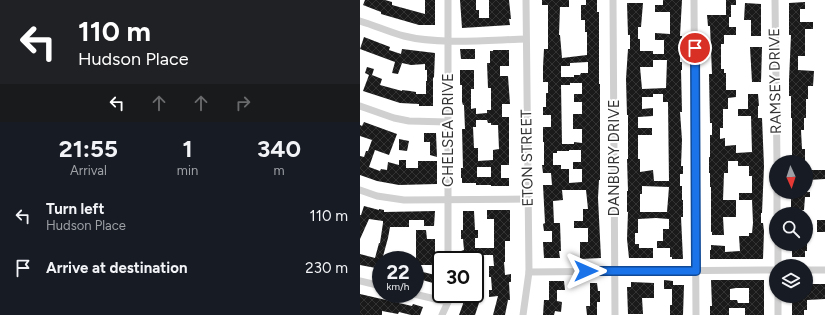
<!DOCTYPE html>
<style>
body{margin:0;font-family:Figtree,sans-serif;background:#242831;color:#f1f3f6;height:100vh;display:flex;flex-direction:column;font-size:15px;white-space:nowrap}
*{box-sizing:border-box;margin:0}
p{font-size:13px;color:#9ea1a6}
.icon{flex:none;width:22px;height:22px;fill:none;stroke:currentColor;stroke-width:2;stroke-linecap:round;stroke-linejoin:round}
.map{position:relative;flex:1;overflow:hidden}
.drawer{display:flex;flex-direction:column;background:#171b24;width:360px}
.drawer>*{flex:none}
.top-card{background:#202124;color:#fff;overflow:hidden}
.needle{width:26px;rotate:177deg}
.controls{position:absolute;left:409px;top:155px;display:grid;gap:8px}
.controls a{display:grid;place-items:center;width:44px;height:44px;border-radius:50%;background:#171b24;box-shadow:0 1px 3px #0004;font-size:20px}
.speed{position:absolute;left:12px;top:251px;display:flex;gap:8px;font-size:20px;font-weight:700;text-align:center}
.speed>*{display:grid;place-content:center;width:52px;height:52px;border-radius:50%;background:#171b24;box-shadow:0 1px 3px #0004;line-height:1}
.speed small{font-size:10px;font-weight:400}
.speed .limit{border:2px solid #111;border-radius:6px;background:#fff;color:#111}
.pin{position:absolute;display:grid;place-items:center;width:34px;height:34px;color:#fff;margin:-17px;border:2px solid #fff;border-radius:50%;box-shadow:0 1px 4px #0007}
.me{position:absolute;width:44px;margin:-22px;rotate:90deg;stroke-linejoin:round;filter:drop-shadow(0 0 3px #0008)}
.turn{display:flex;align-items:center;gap:14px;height:84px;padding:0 12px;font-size:18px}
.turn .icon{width:52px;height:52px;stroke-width:2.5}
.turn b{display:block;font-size:28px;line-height:34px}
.lanes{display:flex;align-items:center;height:38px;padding:0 12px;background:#0003;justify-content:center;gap:20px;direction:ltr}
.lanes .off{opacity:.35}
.eta{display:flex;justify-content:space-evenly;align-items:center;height:68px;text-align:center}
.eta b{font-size:24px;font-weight:700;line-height:28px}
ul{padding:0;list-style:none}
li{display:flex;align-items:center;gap:12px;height:52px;padding:0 12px}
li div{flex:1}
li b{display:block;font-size:15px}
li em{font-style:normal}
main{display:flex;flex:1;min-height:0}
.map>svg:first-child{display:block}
.building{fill:url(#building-cross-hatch);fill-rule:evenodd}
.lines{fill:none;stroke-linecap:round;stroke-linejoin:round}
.street{stroke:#d0d0d0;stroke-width:7}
.route-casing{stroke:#114b97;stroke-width:10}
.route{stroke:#1a73e8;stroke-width:7}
.labels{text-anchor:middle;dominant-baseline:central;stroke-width:4;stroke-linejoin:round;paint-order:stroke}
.street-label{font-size:15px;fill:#333;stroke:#fff}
</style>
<main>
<section class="drawer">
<div class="top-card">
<div class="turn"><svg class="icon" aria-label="left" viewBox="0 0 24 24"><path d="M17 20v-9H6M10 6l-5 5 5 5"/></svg><div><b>110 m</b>Hudson Place</div></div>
<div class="lanes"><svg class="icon" aria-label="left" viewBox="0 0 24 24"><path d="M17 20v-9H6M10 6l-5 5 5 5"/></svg><svg class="icon off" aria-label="ahead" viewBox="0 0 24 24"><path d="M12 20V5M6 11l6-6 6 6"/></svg><svg class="icon off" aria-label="ahead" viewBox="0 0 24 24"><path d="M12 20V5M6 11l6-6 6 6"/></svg><svg class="icon off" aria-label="right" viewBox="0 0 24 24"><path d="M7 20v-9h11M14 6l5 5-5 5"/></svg></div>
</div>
<div class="eta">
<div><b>21:55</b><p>Arrival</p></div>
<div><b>1</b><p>min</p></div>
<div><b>340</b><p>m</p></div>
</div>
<ul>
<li><svg class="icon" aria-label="left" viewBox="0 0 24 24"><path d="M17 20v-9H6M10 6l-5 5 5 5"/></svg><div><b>Turn left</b><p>Hudson Place</p></div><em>110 m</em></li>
<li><svg class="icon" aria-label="arrive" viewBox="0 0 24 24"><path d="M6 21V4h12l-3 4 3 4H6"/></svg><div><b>Arrive at destination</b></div><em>230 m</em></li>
</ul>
</section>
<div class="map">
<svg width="465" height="315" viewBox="0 0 465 315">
<defs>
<pattern id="building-cross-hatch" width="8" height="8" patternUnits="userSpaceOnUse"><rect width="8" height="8" fill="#1a1a1a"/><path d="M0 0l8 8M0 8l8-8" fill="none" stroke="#333"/></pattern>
</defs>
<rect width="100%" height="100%" fill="#fff"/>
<!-- building -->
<g class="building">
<path d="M5,0H25L32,2V5L65,14V0H75V25H59L21,14V12L3,5Z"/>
<path d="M100,0H116V10H119V18H129V0H149L151,19H149L150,25L102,28Z"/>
<path d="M182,0H209V7H200L199,35H200L202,58L227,55V32H225V20H221V5H226V0H237V12H239V84H240V180H239L238,198L241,258L220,259V242H228V228H214V221H223V209H228L226,190H202L203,200L193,201L194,223H200L201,251H199L200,258H184L183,242H192V231H184L183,224L185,223L183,185H192L191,173H183L182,165H184V142H183V127H191V115H183V107H186V93H188V82H183V67L184,49H188V5H182ZM228,62V73H221L220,75H214V77H201V66H210V63ZM210,83H222V94H214V102H222V114H213V129H222V143L214,142V144H202L201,85H210ZM209,150H221V162H213V169H222V182L209,183V169H201V165H193V153H197V151H209Z"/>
<path d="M303,0H322L320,36H322L323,52H320V62H322V70H321L322,112H320L322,140L321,166H323V174H320V186H322V200H323V217H321L323,259H312V257H310V248H297V241H303V229H309V219L296,218L278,219V233H275V244H279V248H293V258H269L267,239L268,212H267V191H268L267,159H268V115H267L266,79L268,49H270V35H268L267,3H283L281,27H278V39H280V51H293V54H304V40H295V33L310,34V12H295V5H303ZM293,60H307L306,88L282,89L280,67H293ZM293,94H303V102H308L309,181H294L293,170L280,172V159H278V135H292V128H278V117L293,116V108L282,109V97H293ZM282,186L309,187L307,212H280V194H282Z"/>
<path d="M366,0H376V5H371V17H369V27H376V35H364V44H361V69H364V73H366V90H376V97L368,98V109H363V128H360V139L365,138V146L376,145V153L392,152L391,116H378V109H388V94H398L399,106H398V118H402L404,166L402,213H401V223H403L404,231L403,259H350V250H351V245L365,246V252L380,251L379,236H389V233H392L393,223L392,200H379V193H392V176H389V166H378V161H368V173H364L363,200H376V217H363L364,235H352V232H351V187H350V173H349V157H350V135H352V123H350L349,74H352L350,26H348L347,15H366Z"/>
<path d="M445,2V9H440V22H453V29H445V56H438V70L454,71L453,86H448V99H446V118H444V130H441L442,149H445V162H432V118H431V96H429V80L431,35H429V3Z"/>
<path d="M385,3L401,4V36H391V20H384Z"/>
<path d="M4,37L30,47L29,50L41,54L42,49L75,53L74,77L73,78V106H59V104L40,103L3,91L9,75L5,73L7,67L14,69L12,75L22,79L20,85L42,91V90L50,91L56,92V94H66V81H67V70H65V64L51,65L42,63L38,74L32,73L35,62L0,49Z"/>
<path d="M390,47H402L401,82H392Z"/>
<path d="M100,49H115V59H101Z"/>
<path d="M133,50H149V66H140V76H148L150,104H142V117H149V165H141V178H149V186H131V185H116V183H102V178H101V168H103L102,129H105L104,105H103L102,102V85H100V70H114V89H111V109L116,108V114L127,113V110H131V88H128L127,63H130V51H133ZM116,120H127L128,123H131V125H138L139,149L133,150V160L118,161V148H114L113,127H116ZM117,167H131V177H117Z"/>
<path d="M4,122L37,134L29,155L15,150L9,167L20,171L21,169L27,170L28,162L39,165V160H46V168H58V161H77V184L39,185L17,181L0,175V156L4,157L6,151H8L12,140L0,136V125L2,126Z"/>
<path d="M64,133H76L77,157L70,155V142H64Z"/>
<path d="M39,139L49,141L47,151L39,150Z"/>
<path d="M448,170H465V179L448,180Z"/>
<path d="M431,192H450V197H445L444,210H442V214H431Z"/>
<path d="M4,206L19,210V209L24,210V212L75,211L74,226H64V220H49V227H30L28,238L22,260H21V269L0,265V254L15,258L19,243H20L23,223V221L9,219L0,239V215H1Z"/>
<path d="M127,210H150V241H145V262H144L145,275L151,274V282H149L150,300H148L145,315H133L138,296L129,297V290H132L131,277H129V266H134L133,255H117V260H101V251L104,250L103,239H101V230H103V211H114L115,230H118V238H115V248H134V219H127Z"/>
<rect x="457" y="220" width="8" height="12"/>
<path d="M56,230H66L67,239H75V265H56Z"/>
<path d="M432,244H447V251H445V257H432Z"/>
<path d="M55,270L75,275L73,283L55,278Z"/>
<path d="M304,280L313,281V285H324L323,315H310V305H312V289H304Z"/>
<path d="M351,280H404V315H385V308H369V315H350V306H352ZM376,288H389V303H378L377,300H370V289Z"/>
<path d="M189,281H204L205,290H197V301L202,302L201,312L195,311L194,315H183L184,300H189Z"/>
<path d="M271,282L294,283V298H282L283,314H268L267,287H271Z"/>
<path d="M230,283H237L238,291H240V302H237V315H227L226,306H230Z"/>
<path d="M446,284H465V299L447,300V310H444V315H432V296H446Z"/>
<path d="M0,294L52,306L53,304L63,307L60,315H51L39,312L38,314L22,311V315H0Z"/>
<path d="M103,294H119V303L115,315H99L103,304Z"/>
</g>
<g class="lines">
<!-- street -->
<g class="street">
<path d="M88,0V260"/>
<path d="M253,0L255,315"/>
<path d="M334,0L336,315"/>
<path d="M415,0L417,162"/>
<path d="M0,21C14,25 29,32 44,36C79,45 129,40 166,39"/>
<path d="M0,106L34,118L49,121L88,122"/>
<path d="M0,190L17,196L44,200L168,199"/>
<path d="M417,192V214"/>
<path d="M418,244V266"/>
<path d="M446,270H465"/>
<path d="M169,272L416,270"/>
<path d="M0,281L21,286"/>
<path d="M54,294L88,302"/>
<path d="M418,296V315"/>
<path d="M82,315L88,302L89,294"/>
<path d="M163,315L169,272L166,0"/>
</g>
</g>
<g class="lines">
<defs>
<path id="route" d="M226,271H336L335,48"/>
</defs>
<!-- route casing -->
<use href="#route" class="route-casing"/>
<!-- route -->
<use href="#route" class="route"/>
</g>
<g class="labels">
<!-- street labels -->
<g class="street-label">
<text transform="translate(415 81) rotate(-91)">RAMSEY DRIVE</text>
<text transform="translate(88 130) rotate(-90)">CHELSEA DRIVE</text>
<text transform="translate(167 158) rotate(-91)">ETON STREET</text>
<text transform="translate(254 158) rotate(-90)">DANBURY DRIVE</text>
</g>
</g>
</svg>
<div class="controls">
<a><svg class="needle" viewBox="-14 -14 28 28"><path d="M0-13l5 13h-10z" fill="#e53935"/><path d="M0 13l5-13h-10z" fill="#9ea1a6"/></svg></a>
<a><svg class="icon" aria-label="search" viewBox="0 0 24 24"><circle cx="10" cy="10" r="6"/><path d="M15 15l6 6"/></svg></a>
<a><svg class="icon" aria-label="layers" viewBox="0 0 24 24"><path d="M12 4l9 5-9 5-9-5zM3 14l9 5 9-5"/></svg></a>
</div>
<div class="speed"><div>22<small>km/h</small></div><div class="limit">30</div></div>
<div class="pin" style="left:335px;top:48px;background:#d93025"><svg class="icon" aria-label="arrive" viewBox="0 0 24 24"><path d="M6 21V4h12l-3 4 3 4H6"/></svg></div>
<svg class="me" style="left:226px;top:271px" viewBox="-20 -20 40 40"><path d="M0-17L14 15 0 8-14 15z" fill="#1a73e8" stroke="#fff" stroke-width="4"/></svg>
</div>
</main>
